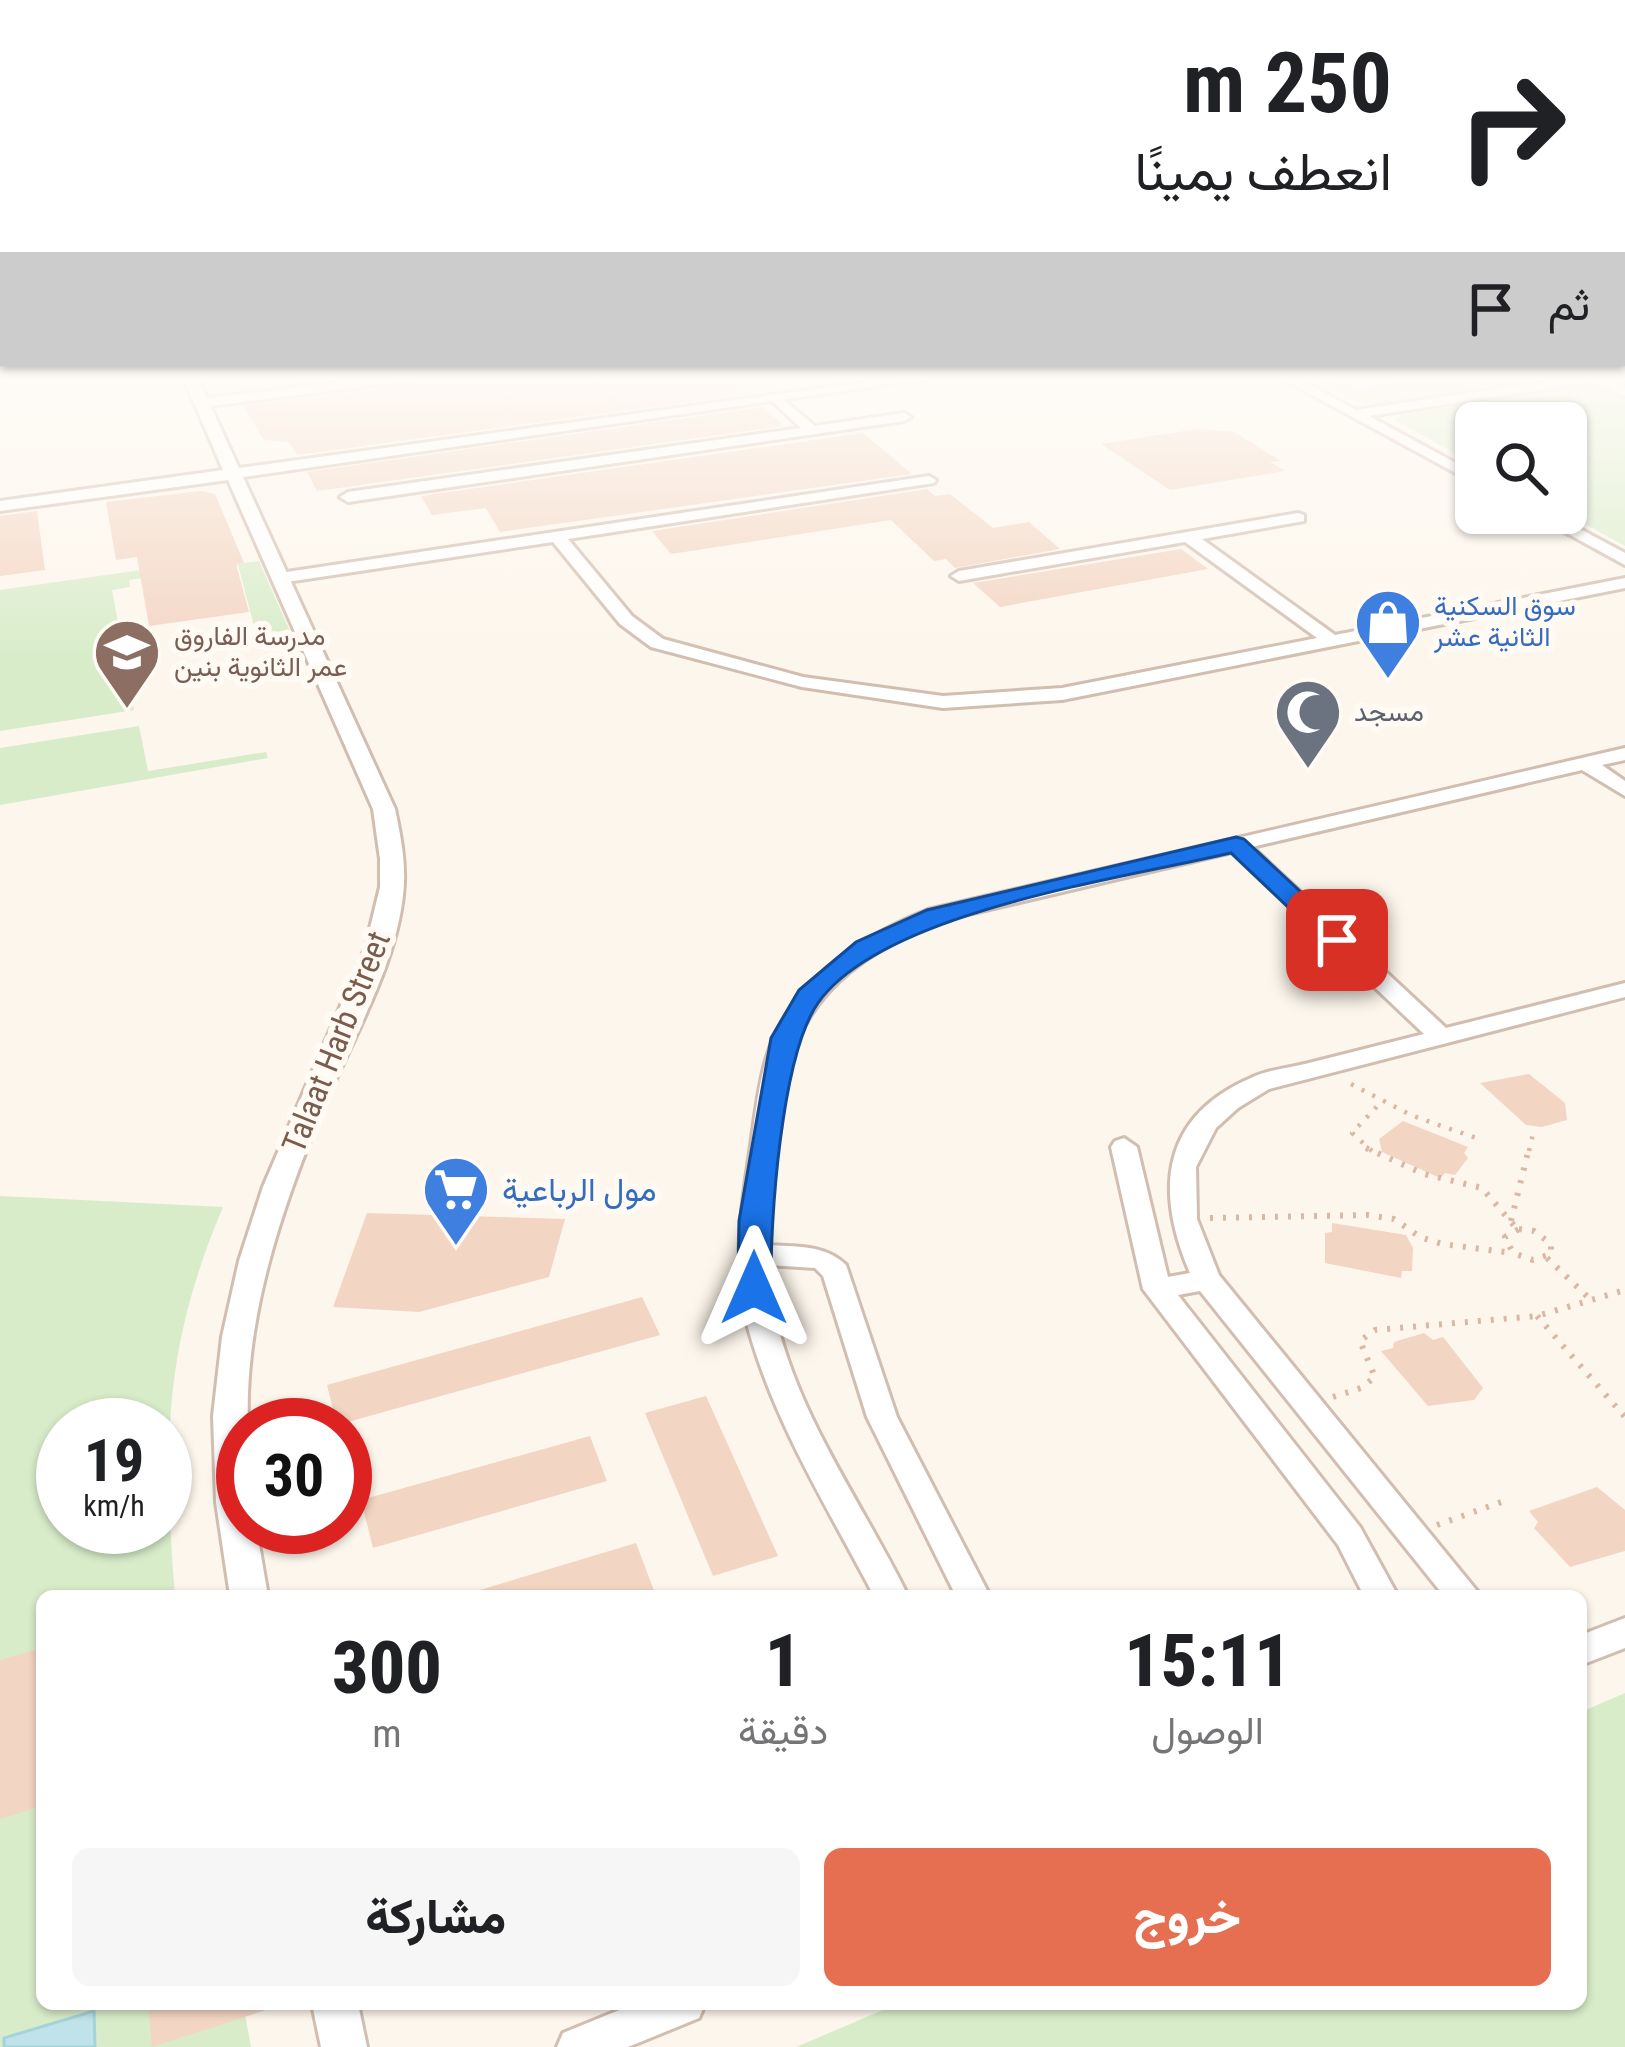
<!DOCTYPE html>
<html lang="ar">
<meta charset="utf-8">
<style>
body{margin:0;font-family:"Roboto Condensed",Vazirmatn,sans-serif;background:#f6f6f6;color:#202124;direction:rtl;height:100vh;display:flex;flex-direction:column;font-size:45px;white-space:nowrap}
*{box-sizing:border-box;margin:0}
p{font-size:39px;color:#757577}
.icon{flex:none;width:66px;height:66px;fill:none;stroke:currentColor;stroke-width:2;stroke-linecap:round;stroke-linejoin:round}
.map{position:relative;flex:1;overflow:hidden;direction:ltr}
.drawer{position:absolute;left:36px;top:1590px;width:1551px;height:420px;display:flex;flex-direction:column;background:#fff;border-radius:18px;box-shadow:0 3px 9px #0004;direction:rtl}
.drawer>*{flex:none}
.top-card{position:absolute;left:0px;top:0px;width:1626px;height:366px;box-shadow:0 3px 9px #0004;direction:rtl;background:#fff;color:#202124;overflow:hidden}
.buttons{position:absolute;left:1455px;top:402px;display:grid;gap:24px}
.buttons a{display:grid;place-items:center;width:132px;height:132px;border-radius:18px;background:#fff;box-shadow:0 3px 9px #0004;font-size:60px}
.speed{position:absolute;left:36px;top:1398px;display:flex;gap:24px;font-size:60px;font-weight:700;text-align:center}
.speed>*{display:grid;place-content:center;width:156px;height:156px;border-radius:50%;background:#fff;box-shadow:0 3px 9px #0004;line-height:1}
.speed small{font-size:30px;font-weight:400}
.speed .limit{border:18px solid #d22;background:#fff;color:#111}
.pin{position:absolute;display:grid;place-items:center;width:102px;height:102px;color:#fff;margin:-51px;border-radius:24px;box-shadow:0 6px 18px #0006}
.me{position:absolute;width:132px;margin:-66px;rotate:0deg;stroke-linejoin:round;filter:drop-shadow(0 0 9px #0008)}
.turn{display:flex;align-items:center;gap:42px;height:252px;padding:0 36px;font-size:54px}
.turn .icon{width:156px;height:156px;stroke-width:2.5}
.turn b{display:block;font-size:84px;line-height:102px}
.then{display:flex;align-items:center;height:114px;padding:0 36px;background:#0003;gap:24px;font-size:45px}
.eta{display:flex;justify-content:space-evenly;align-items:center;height:204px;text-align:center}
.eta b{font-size:72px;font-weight:800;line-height:84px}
.button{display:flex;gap:24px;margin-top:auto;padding:24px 36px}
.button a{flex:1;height:138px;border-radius:18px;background:#e76f51;color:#fff;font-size:48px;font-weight:800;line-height:138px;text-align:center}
.button a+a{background:#f6f6f6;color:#202124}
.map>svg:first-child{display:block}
.green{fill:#d8ecc9;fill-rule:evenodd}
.water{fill:#bfe3e8;stroke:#a5d3da;stroke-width:3}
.building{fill:#f3d5c3}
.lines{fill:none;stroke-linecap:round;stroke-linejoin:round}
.service-casing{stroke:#d1beb0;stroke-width:10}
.minor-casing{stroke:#d1beb0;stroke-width:6}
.tertiary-casing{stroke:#d1beb0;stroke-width:6}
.path-far2{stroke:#d9b8a5;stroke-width:3;stroke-dasharray:1.5 6;stroke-linecap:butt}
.path-far1{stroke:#d9b8a5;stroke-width:4.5;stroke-dasharray:3 9;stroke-linecap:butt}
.path{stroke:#d9b8a5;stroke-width:6;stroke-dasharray:3 10;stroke-linecap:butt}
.service{stroke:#fff;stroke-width:8}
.minor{fill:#fff;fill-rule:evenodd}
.tertiary{fill:#fff;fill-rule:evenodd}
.route{fill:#1a73e8;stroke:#114b97;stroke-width:3}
.labels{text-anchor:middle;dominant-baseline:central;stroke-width:12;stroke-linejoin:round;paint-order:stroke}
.far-shop-label{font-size:27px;fill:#366cbe;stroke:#fffaf3;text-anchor:start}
.far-education-label{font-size:27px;fill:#785e54;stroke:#fffaf3;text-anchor:start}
.far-worship-label{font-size:27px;fill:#5b616d;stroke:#fffaf3;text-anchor:start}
.street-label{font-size:33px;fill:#7a5c4d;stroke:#fffaf3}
.shop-label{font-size:33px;fill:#366cbe;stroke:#fffaf3;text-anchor:start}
</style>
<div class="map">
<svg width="1625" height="2047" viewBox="0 0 1625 2047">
<rect width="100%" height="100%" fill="#fdf6ec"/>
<!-- green -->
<g class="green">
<path d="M1311,377H1568L1376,404L1358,402Z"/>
<path d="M1586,386L1625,396V546L1565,513L1566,423H1476V465L1395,420L1400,415Z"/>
<path d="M233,557L236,564L259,561L292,636L259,645L238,565L129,580L130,587L112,590L134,710L0,731V590Z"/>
<path d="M139,726L148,771L266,752L268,758L0,805V748Z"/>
<path d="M0,1196L223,1207C163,1348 163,1446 175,1596H42V2004H243L251,2047H0ZM63,1425H165V1527H63Z"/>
<path d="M1625,1693V2047H796L897,2004H1581V1712Z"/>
</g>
<!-- water -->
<path class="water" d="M94,2011L95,2047H4V2038Z"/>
<!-- building -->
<g class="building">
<path d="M231,377H345L237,390Z"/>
<path d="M468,377H582L589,384L652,377H729L748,394L297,455L289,442L264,440L243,406Z"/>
<path d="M763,407L784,426L317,491L307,472Z"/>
<path d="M1197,429L1234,432L1281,461L1270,462L1285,471L1170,490L1101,444Z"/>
<path d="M863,433L912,474L500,532L486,508L432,515L421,496Z"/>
<path d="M927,489L935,496L950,494L993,528L1029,522L1060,549L955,568L946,559L934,561L891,520L671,554L652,531Z"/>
<path d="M201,491L215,494L244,563L236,564L249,612L149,626L137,557L116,560L106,502Z"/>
<path d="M37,511L45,570L0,576V516Z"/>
<path d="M1181,549L1208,569L1000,607L973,583Z"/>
<path d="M1529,1074L1565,1103L1567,1120L1542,1127L1526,1125L1480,1083Z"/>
<path d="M1403,1121L1468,1147L1464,1153L1468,1158L1455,1175L1445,1173L1440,1178L1382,1152L1379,1139Z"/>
<path d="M367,1213L565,1219L549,1277L419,1312L333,1307Z"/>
<path d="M1332,1223L1406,1235L1413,1248L1412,1271H1402L1401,1278L1325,1263V1233L1332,1232Z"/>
<path d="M642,1297L660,1335L337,1425L327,1385Z"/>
<path d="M1424,1333L1433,1340L1443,1337L1483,1388L1474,1400L1428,1406L1381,1351L1393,1348L1394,1342Z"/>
<path d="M706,1396L778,1556L713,1576L645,1413Z"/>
<path d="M590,1436L607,1481L373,1548L361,1500Z"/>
<path d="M1597,1487L1625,1510V1551L1570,1567L1534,1528L1538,1522L1529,1511Z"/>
<path d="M636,1543L656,1596H481L480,1590Z"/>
<path d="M42,1648V1806L0,1819V1660Z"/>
<path d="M148,2004H272V2008L152,2047Z"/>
</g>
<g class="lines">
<defs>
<path id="service" d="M1328,377L1359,386L1407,377"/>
<g id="minor">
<path d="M378,377H414L407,381L202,407L195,403L202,399Z"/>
<path d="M1279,377H1295L1356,410L1577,377H1601L1625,387V396L1592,382L1369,416L1476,474V484Z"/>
<path d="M777,394L815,426L904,413L911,417L904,421L348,502L340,497L348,492L801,428L772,401L770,398Z"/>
<path d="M929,476L936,480L934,483L568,539L632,616L663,639L803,677L943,696L1062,688L1317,638L1185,542L959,581L951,576L959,571L1298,513L1304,515V521L1202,539L1335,635L1625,578V588L1062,700L943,708L802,687L651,647L620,624L553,542L280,583L272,578L280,573Z"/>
<path d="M1530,513H1550L1625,553V565Z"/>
<path d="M1625,748V760L1602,765L1625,781V796L1582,770L1252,847L1446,1028L1625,983V997L1269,1089L1238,1108L1216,1128L1196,1167L1197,1219L1219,1275L1481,1596H1444L1200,1291L1178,1295L1360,1527L1398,1596H1364L1338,1545L1143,1289L1111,1147L1115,1141L1124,1138L1137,1147L1168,1277L1190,1273C1155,1192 1160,1117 1251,1078C1267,1070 1288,1068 1305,1064C1345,1054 1384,1044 1424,1034L1232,852L943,920C876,947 811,985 791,1060C785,1080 784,1103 781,1124C774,1164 768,1205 767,1245C796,1247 824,1244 846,1265L897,1417L990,1596H956L867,1417L823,1276L815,1268L768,1265C776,1388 855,1488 908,1596H874C829,1510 776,1426 749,1331C733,1275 740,1216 749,1159C754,1127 757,1091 766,1060C789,981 857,939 928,910Z"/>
<path d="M1625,1618V1648L1581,1665V1635Z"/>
<path d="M634,2004H705L699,2018L628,2047H557L563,2033Z"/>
</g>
<g id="tertiary">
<path d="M183,377H197L239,468L903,377H940L243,477L395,809C400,833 405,857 404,882C401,958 353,1036 324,1106C283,1204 244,1316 248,1425H243V1527H256L268,1596H230L216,1502L213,1416L222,1337L239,1261L263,1187L365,949L380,887V859L373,809L228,480L0,511V501L223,470Z"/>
<path d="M312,2004H358L367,2047H321Z"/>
</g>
</defs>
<!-- service casing -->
<use href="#service" class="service-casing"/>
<!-- minor casing -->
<use href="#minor" class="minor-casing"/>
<!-- tertiary casing -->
<use href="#tertiary" class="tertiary-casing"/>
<!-- path-far2 -->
<path class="path-far2" d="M591,377L616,403"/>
<!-- path-far1 -->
<g class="path-far1">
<path d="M1351,1084L1413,1116L1482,1140"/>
<path d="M1372,1151L1352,1133L1382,1101"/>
<path d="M1529,1151L1533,1134"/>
</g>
<!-- path -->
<g class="path">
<path d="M1366,1148L1424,1174L1482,1188L1517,1229"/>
<path d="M1210,1218L1367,1215L1394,1219L1420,1237L1442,1244L1513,1253"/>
<path d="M1511,1221L1529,1148"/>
<path d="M1519,1229L1534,1231L1551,1244V1254L1533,1260L1513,1253L1505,1237Z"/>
<path d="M1547,1258L1590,1299"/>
<path d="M1537,1316L1625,1417"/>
<path d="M1333,1397L1361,1388L1375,1377L1360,1341L1375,1330L1537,1316L1625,1290"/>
<path d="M1437,1525L1504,1501"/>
</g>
<!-- service -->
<use href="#service" class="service"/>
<!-- minor -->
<use href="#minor" class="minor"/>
<!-- tertiary -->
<use href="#tertiary" class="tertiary"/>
</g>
<!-- sky -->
<linearGradient id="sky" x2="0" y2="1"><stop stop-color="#97c7e8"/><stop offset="0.57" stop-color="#fefbf6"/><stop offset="1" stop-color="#fefbf6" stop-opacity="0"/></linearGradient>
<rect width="1625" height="663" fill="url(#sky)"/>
<!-- route -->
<path class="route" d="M1236,837L1244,839L1346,934L1350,940L1346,945H1328L1231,853C1123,878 882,912 818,1003C781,1056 770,1221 771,1288L766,1296H743L738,1288L739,1221L771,1038L799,990L856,942L927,910Z"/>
<!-- icons -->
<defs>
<symbol id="shop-pin" viewBox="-11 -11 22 30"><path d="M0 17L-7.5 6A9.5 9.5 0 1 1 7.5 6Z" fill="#3f7fe0" stroke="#fffaf3"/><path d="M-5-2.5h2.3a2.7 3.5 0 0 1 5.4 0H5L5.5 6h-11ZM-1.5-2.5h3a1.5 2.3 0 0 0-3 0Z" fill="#fff"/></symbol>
<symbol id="school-pin" viewBox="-11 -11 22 30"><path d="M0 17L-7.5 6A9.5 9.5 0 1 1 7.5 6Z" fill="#8d6e63" stroke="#fffaf3"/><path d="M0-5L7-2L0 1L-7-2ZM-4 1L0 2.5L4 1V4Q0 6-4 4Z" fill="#fff"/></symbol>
<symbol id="mosque-pin" viewBox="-11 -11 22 30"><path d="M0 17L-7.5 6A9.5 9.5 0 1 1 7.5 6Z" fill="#6b7280" stroke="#fffaf3"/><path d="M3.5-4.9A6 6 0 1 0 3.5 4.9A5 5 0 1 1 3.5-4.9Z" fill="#fff"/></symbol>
<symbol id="supermarket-pin" viewBox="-11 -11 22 30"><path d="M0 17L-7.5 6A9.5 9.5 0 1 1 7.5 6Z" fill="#3f7fe0" stroke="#fffaf3"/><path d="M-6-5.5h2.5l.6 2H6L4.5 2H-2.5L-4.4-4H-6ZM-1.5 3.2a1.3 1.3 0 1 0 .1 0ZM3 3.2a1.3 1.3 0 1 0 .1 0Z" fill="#fff"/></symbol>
</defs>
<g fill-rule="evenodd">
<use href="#shop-pin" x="1350" y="584" width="76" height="104"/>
<use href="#school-pin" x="89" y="614" width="76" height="104"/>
<use href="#mosque-pin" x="1270" y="674" width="76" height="104"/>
<use href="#supermarket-pin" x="418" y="1151" width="76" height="104"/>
</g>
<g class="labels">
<!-- far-shop labels -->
<g class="far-shop-label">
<text x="1434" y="606">سوق السكنية<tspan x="1434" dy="31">الثانية عشر</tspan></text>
</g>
<!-- far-education labels -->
<g class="far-education-label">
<text x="174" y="636">مدرسة الفاروق<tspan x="174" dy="31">عمر الثانوية بنين</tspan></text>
</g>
<!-- far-worship labels -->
<g class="far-worship-label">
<text x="1354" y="712">مسجد</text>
</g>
<!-- street labels -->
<g class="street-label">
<text transform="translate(336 1042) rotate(-68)">Talaat Harb Street</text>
</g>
<!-- shop labels -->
<g class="shop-label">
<text x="502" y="1189">مول الرباعية</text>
</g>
</g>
</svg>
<div class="buttons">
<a><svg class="icon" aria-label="search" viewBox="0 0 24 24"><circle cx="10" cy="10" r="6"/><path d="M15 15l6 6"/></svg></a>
</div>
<div class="speed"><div>19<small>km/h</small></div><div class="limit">30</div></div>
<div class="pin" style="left:1337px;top:940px;background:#d93025"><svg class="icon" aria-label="arrive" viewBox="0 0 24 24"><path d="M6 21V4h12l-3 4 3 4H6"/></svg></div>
<svg class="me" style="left:754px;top:1288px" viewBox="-20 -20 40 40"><path d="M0-17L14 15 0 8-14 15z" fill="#1a73e8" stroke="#fff" stroke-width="4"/></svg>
<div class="top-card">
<div class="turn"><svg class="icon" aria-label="right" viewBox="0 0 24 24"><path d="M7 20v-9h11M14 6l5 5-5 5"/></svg><div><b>250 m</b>انعطف يمينًا</div></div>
<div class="then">ثم<svg class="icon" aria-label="arrive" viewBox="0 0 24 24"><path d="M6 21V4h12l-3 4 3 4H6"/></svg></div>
</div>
<section class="drawer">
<div class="eta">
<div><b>15:11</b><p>الوصول</p></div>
<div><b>1</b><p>دقيقة</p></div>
<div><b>300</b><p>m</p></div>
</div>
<div class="button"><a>خروج</a><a>مشاركة</a></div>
</section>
</div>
